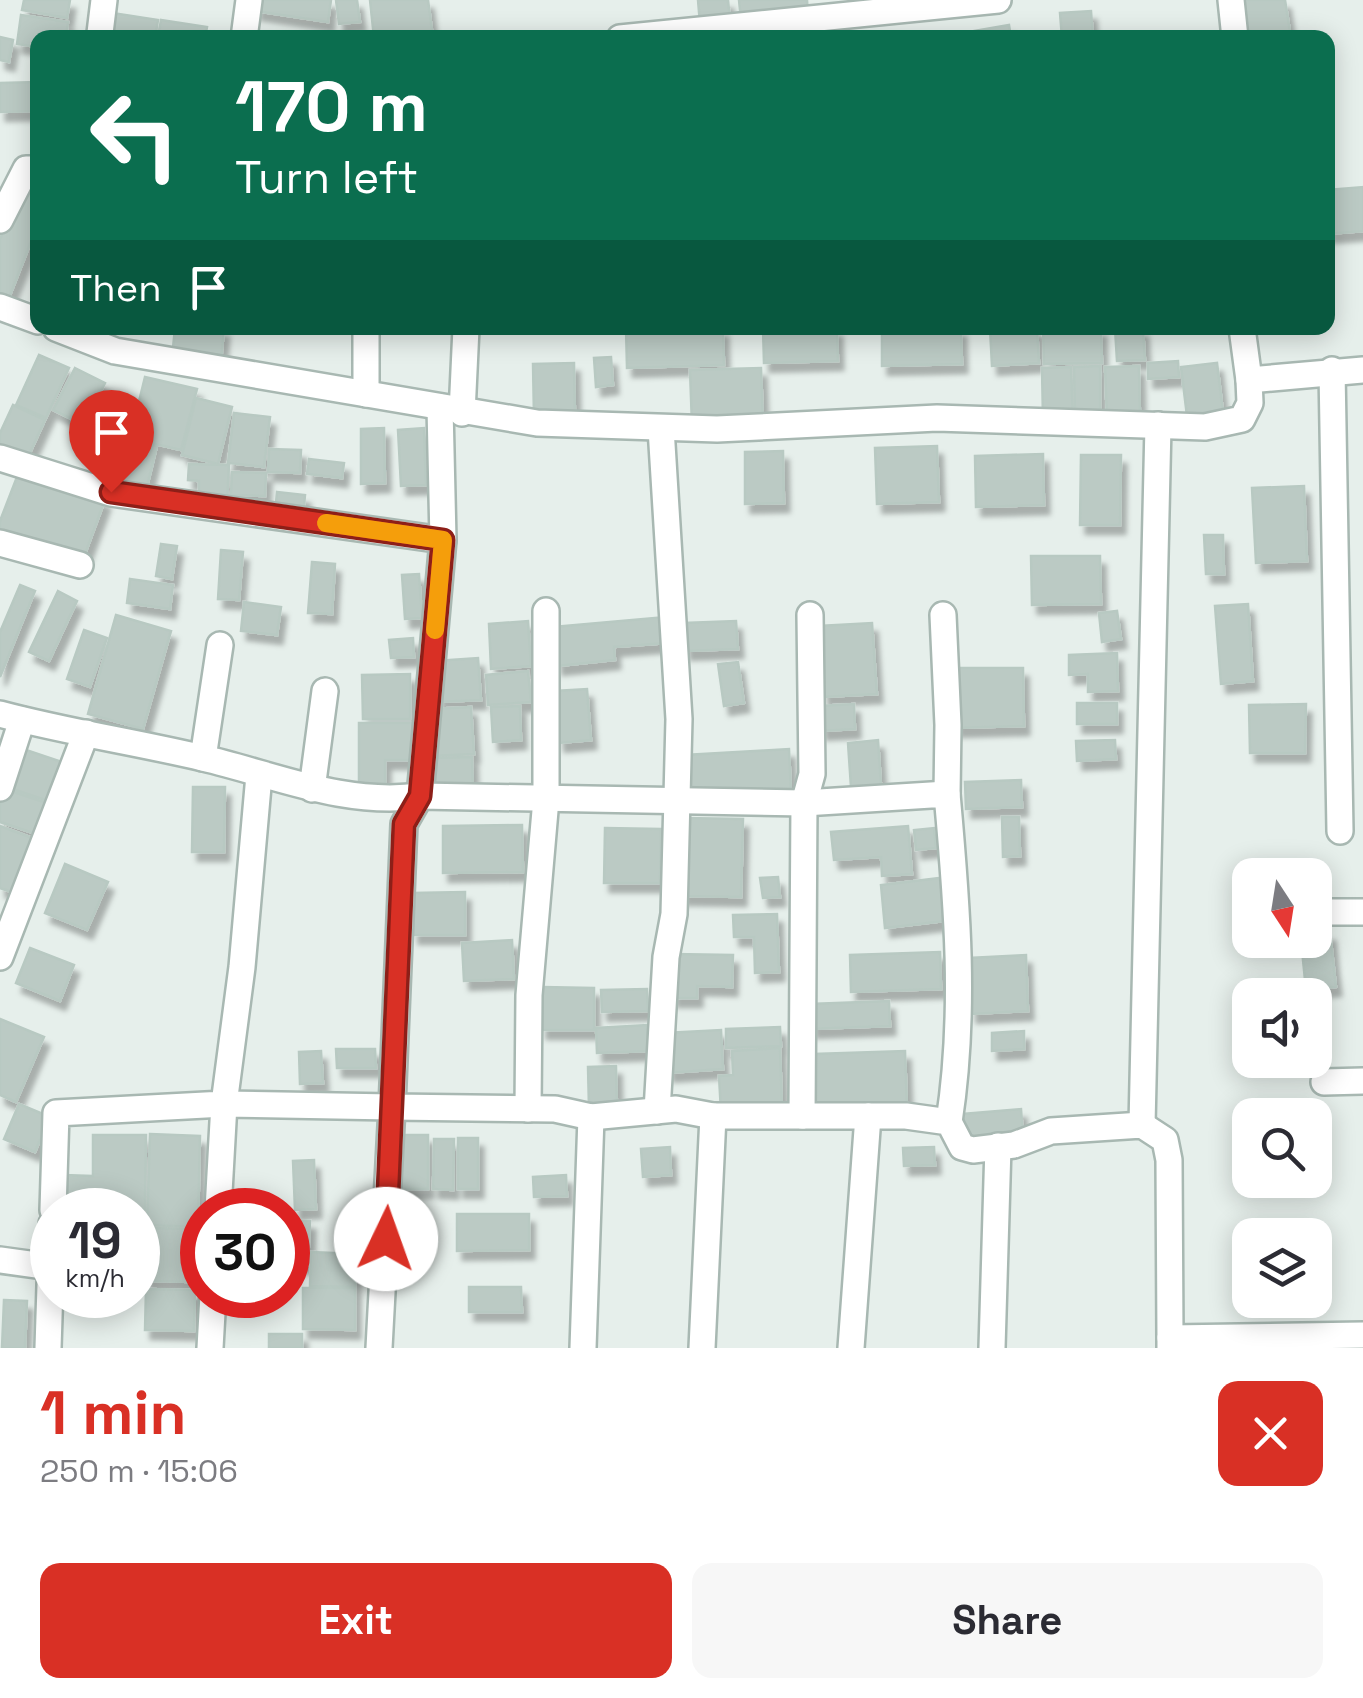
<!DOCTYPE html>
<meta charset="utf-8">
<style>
body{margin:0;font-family:"Space Grotesk",sans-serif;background:#f7f7f7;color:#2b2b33;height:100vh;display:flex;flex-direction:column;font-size:38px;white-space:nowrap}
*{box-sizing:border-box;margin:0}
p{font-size:32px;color:#7c7c81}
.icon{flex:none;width:55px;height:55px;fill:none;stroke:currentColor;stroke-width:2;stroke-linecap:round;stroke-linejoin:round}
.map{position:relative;height:1348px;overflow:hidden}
.sheet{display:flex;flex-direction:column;background:#fff;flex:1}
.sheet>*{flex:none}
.top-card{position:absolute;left:30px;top:30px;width:1305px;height:305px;border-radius:20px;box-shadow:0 5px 25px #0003;background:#0b6e4f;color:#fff;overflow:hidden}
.needle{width:65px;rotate:168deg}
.fabs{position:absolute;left:1232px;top:858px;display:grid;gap:20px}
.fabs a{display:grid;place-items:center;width:100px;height:100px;border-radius:20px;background:#fff;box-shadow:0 5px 25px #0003;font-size:50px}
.speed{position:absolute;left:30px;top:1188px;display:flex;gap:20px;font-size:50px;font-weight:700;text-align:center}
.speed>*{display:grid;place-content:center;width:130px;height:130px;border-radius:50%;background:#fff;box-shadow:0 5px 25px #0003;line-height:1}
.speed small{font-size:25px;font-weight:400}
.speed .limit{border:15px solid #d22;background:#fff;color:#111}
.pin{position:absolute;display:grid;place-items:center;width:85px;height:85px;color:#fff;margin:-102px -42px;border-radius:50% 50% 50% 0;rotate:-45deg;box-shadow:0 0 10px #0007}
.pin .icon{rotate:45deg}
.me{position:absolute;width:110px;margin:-55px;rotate:3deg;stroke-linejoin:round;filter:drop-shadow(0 0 8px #0008)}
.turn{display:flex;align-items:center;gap:35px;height:210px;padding:0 40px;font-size:45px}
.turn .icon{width:130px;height:130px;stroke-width:2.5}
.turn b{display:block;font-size:70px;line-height:85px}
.then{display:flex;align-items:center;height:95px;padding:0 40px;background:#0003;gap:20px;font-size:38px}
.round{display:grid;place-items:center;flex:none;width:105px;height:105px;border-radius:20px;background:#f7f7f7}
.headline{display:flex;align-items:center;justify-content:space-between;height:170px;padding:0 40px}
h1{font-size:60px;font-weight:700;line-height:75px;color:#d93025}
.primary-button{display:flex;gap:20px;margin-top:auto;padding:20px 40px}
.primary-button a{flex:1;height:115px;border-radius:20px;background:#d93025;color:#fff;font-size:40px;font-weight:700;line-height:115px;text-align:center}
.primary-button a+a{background:#f7f7f7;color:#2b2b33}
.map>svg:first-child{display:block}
.building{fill:#bbcac4;stroke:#b8c9c2;stroke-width:2.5;filter:url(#shadow)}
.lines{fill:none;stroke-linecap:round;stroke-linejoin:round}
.street-casing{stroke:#a8b8b2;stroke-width:30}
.street{stroke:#fff;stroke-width:25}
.route-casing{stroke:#8d1f18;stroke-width:25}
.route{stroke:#d93025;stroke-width:18}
.slow{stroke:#f59e0b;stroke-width:18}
</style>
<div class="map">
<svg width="1363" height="1348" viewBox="0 0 1363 1348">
<defs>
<filter id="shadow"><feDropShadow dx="5.5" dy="9" stdDeviation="2.5" flood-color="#0004"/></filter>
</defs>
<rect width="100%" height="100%" fill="#e6efeb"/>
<!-- building -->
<g class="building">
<path d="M24,0H70L67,18L22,10Z"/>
<path d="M257,0H331L328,22L255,11Z"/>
<path d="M336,0H357L360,22L339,24Z"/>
<path d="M370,0H428L433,38H374Z"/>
<path d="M698,0H728L730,21L700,24Z"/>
<path d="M739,0H807L808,14L741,21Z"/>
<path d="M1234,0H1285L1291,38H1240Z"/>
<path d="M1091,11L1093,38H1062L1060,13Z"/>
<path d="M106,12L158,20L155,38H102Z"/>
<path d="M21,15L68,22L66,38H38V47L17,44Z"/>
<path d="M161,20L207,27L205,38H158Z"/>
<path d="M1009,25L1011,38H975L974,31Z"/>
<path d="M0,37L13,40L9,62L0,60Z"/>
<path d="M38,82V111L0,112V83Z"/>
<path d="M1363,187V231L1328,234V190Z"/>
<path d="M19,191L38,198V224L7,303L0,300V239Z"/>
<path d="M175,328H224L221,363L172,358Z"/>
<path d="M626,328H723L724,365L627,368Z"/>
<path d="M763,328H837L838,361L764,363Z"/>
<path d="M882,328H961L962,364L882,366Z"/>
<path d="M990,328H1037L1039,363L992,366Z"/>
<path d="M1043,328H1101L1102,363L1044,364Z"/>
<path d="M1115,328H1143L1145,360L1117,361Z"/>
<path d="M39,355L69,368L46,418L16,405Z"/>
<path d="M611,357L613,385L596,387L594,358Z"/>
<path d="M1178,361L1179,377L1148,379V363Z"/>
<path d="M574,363L575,417L534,418L533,364Z"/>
<path d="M1217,363L1224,420L1188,424L1181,367Z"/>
<path d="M1100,366V414L1075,415L1074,367Z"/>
<path d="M1139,366L1140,419L1107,420L1105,367Z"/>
<path d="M1071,367L1073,419L1043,420L1042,368Z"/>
<path d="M75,368L105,383L84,425L53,410Z"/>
<path d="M761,368L763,422L692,425L690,370Z"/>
<path d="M145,377L197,389L181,450L130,438Z"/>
<path d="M196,398L232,407L218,464L182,455Z"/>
<path d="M13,405L45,420L24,466L0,455V433Z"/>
<path d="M234,413L270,417L264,467L228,463Z"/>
<path d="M384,428L385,483L361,484V429Z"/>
<path d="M424,428L426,485L401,486L398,430Z"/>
<path d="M128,440L157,446L145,495L116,488Z"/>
<path d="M937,446L939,502L877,504L875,448Z"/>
<path d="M269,449L301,450L300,473L268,472Z"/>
<path d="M783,451L784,503L745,504V452Z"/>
<path d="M1043,454L1044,505L976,507L975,456Z"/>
<path d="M1081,455H1121L1120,525H1080Z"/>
<path d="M309,459L344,463L342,478L307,474Z"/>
<path d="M189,464L229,465L227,504L199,503V481L188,480Z"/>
<path d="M20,469L105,500L84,557L33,538L29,549L0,539V521Z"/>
<path d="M232,472L266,473L265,496L231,495Z"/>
<path d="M1304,486L1307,561L1256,563L1252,488Z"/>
<path d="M277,492L305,495L303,517L275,514Z"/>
<path d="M1204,535H1223L1224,574H1206Z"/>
<path d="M161,544L177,546L172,579L156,576Z"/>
<path d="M221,550L243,552L239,600L218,599Z"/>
<path d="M1031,556H1100L1101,604L1032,605Z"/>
<path d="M312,562L335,564L332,614L308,613Z"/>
<path d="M419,574L422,618L405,619L402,575Z"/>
<path d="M130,579L173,585L170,609L127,603Z"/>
<path d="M20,585L35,591L0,677V632Z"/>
<path d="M58,591L77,601L49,661L29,652Z"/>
<path d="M244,602L281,607L277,635L241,631Z"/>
<path d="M1248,604L1253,681L1221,684L1215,606Z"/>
<path d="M1117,611L1121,639L1102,642L1099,613Z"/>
<path d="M116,615L171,631L143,729L88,714Z"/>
<path d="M665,617L667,643L614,647L615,660L557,666L554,627Z"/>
<path d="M528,621L531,666L491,669L489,624Z"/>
<path d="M736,621L738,649L685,651L684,623Z"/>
<path d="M872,623L877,694L823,697L819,626Z"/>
<path d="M84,630L107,638L90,687L67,679Z"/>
<path d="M413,638L414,657L391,658L389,640Z"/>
<path d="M1117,653L1118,691L1088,692V674L1069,675V655Z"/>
<path d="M478,658L481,700L438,702L436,661Z"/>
<path d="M738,662L744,703L724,706L718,664Z"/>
<path d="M954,668H1023L1024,726L955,728Z"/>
<path d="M528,671L531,702L488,705L486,675Z"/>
<path d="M410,674V719H363L362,675Z"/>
<path d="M587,689L591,740L559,743L555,691Z"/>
<rect x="1077" y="703" width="40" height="21"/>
<path d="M854,704L855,729L821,731L819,706Z"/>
<path d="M1306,704L1305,753H1250L1249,705Z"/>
<path d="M520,706L521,740L493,742L491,707Z"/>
<path d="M471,707L474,754L434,756L431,709Z"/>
<path d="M359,723H412V760H385V794H359Z"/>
<path d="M878,740L881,785L851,787L848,743Z"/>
<path d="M1115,740L1116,759L1077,761L1076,741Z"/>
<path d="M20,748L68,764L54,803L6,787Z"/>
<path d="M789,749L791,793L687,798L685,755Z"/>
<path d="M472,757L473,790L431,792L429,758Z"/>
<path d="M1021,780L1022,807L966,809L965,782Z"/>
<path d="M193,787H225L224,852H192Z"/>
<path d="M5,789L53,805L42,836L0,822V803Z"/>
<path d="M1002,817H1019L1020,856L1003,857Z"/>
<path d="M683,818L743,819L741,897L681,896Z"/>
<path d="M522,825L523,872L443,873V826Z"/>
<path d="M0,826L43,842L23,896L0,888Z"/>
<path d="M908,826L912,874L882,876L881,857L834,860L831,832Z"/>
<path d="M605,828L661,829L660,883H604Z"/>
<path d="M934,828L936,848L916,850L914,830Z"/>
<path d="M65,864L108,882L87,930L45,913Z"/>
<path d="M778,877L780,897L763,898L760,878Z"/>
<path d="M940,878L945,921L885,928L881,885Z"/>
<path d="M465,892V935H413L412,893Z"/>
<path d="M777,914L779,972L755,973L754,937H734L733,915Z"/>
<path d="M1330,932L1336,987L1306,990L1301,940H1315V933Z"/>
<path d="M512,940L514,979L464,981L462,943Z"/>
<path d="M30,948L74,965L60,1001L16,983Z"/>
<path d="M940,952L941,989L851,992L850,955Z"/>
<path d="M673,954L733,955L732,987L697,986V998H672Z"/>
<path d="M1026,955L1028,1011L971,1014L969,958Z"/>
<path d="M542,987L594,988V1030H541Z"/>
<path d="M647,989L648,1011L602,1012L601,990Z"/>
<path d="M889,1001L890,1026L811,1029L810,1004Z"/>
<path d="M0,1019L44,1037L16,1102L0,1095Z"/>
<path d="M647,1025L648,1051L597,1053L596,1028Z"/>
<path d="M780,1027L781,1046L726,1048V1029Z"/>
<path d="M721,1030L723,1069L668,1073L665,1033Z"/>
<path d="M1024,1031V1049L992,1051V1033Z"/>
<path d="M780,1048L782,1109L721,1112L719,1076L733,1075L732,1051Z"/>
<path d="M336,1049H375L376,1068H337Z"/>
<path d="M321,1051L323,1083L300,1084L299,1052Z"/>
<path d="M905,1051L907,1108L816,1111L814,1054Z"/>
<path d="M616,1066L617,1108H589L588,1067Z"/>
<path d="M19,1104L50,1117L35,1152L4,1139Z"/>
<path d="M1021,1109L1023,1136L965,1140L963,1114Z"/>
<path d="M150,1134L200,1136L198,1227L147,1225Z"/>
<path d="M93,1135H146L145,1210L65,1209V1175L93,1176Z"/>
<rect x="399" y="1135" width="29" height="54"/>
<rect x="458" y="1138" width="20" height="51"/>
<path d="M434,1139H454L453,1190L433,1189Z"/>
<path d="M670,1147L671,1175L643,1177L641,1149Z"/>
<path d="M934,1147L935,1165L904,1166L903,1148Z"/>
<path d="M314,1160L316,1209L295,1210L293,1161Z"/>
<path d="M566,1175L567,1196L534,1197L533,1177Z"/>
<path d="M457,1214H529V1250L457,1251Z"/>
<path d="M288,1220L310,1221L308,1265L288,1264Z"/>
<path d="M146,1228L195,1229L194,1282L145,1281Z"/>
<path d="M311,1252L356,1254L355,1287L310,1286Z"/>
<path d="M469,1287H521L522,1312H469Z"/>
<path d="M303,1288H355V1330L303,1329Z"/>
<path d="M146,1289L195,1290L194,1331L145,1330Z"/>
<path d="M4,1300L27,1301L25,1348H2Z"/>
<rect x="269" y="1334" width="33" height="14"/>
</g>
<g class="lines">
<defs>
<g id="street">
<path d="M1231,0L1235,38"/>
<path d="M100,33L104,0"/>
<path d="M244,38L249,0"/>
<path d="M620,38L998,0"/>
<path d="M0,220L26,169H38"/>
<path d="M0,307L38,321"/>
<path d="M56,328L115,351L537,423L717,429L937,418L1205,427L1242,419L1250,403L1249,380L1363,370"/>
<path d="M1242,328L1249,380"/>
<path d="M1332,370L1340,831"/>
<path d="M366,394V328"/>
<path d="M440,407L443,540L420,796L404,824L392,1107L555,1109L591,1117L676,1109L713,1116H906L949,1122L962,1147L973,1150L1014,1145L1051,1131L1142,1125L1165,1140L1169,1160L1170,1338"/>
<path d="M462,413L466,328"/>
<path d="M0,458L111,493L443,540"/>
<path d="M0,543L80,565"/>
<path d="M943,615L948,725L947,794"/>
<path d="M0,714C67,732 136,742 203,758C276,775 343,806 420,796L804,803L947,794C957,904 966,1012 949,1122"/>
<path d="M203,758L220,645"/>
<path d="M0,788L22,720"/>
<path d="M312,789L325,691"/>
<path d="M1315,912H1363"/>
<path d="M0,957L86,733"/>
<path d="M1324,1082L1363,1081"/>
<path d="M528,1109L529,995L546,799V611"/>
<path d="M657,1111L666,957L674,914L679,719L661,428"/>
<path d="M802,1116L804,803L812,774L810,615"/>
<path d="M1142,1125L1158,425"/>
<path d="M53,1210L56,1113L224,1104L242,967L259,775"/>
<path d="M218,1210L224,1104L392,1107L379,1348"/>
<path d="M0,1260L51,1267"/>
<path d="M48,1348L52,1224"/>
<path d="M210,1348L213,1295"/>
<path d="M583,1348L591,1117"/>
<path d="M702,1348L713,1116"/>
<path d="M851,1348L868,1116"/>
<path d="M992,1348L998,1146"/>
<path d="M1170,1348V1338L1363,1335"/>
</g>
</defs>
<!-- street casing -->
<use href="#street" class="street-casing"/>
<!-- street -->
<use href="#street" class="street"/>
</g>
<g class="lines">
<defs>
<path id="route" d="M111,492L443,540L420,796L404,824L386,1239"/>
</defs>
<!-- route casing -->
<use href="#route" class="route-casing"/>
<!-- route -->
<use href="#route" class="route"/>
<!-- slow -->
<path class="slow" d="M326,523L443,540L435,630"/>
</g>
</svg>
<div class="fabs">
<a><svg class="needle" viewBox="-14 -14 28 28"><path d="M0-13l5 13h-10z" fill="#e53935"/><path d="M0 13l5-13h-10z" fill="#7c7c81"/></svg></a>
<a><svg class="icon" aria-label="sound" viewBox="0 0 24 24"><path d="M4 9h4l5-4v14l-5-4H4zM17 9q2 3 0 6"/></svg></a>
<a><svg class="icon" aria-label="search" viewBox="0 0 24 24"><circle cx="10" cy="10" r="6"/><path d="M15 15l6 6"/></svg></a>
<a><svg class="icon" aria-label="layers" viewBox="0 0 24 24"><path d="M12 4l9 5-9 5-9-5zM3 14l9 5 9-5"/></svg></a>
</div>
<div class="speed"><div>19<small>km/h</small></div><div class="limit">30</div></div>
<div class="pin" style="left:111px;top:492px;background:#d93025"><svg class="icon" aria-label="arrive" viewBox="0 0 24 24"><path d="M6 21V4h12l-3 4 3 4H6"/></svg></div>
<svg class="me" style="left:386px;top:1239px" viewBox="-20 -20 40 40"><circle r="19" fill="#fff"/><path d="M0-13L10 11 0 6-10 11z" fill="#d93025"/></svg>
<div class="top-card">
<div class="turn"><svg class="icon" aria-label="left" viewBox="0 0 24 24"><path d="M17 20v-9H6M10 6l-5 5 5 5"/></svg><div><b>170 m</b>Turn left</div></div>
<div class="then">Then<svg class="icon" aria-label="arrive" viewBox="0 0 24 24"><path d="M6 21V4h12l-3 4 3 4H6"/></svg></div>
</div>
</div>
<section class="sheet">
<div class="headline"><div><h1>1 min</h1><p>250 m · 15:06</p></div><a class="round" style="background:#d93025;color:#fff"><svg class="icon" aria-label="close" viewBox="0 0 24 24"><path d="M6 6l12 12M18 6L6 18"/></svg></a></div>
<div class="primary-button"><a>Exit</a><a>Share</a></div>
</section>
